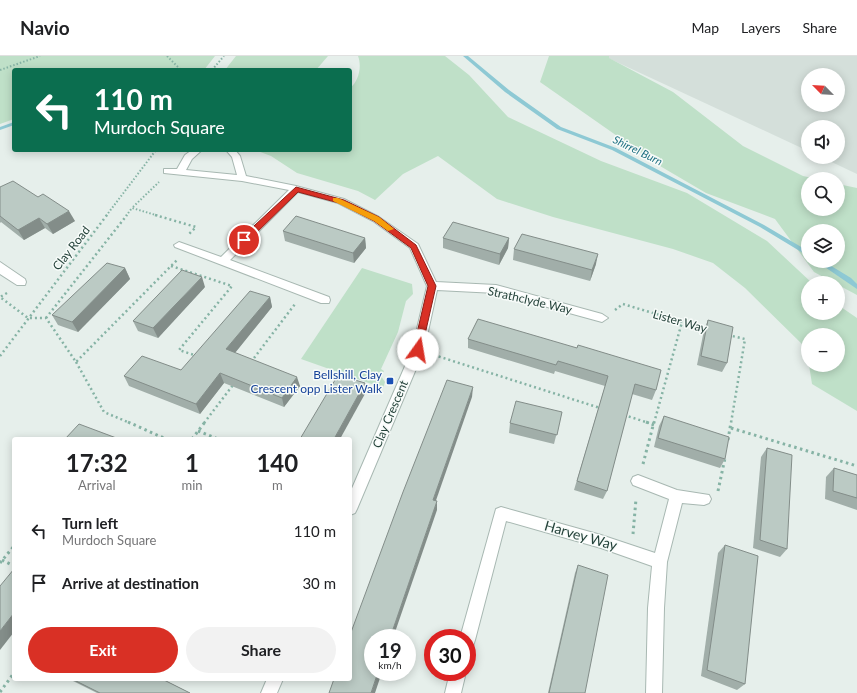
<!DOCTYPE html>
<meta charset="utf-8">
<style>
body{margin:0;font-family:Lato,sans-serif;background:#f2f2f2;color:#202124;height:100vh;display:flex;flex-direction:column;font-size:15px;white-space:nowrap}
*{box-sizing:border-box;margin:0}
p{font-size:13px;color:#757577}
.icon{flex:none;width:22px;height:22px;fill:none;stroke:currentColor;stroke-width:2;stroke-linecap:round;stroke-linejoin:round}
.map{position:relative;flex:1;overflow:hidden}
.side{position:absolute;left:12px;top:381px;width:340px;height:244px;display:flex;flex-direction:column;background:#fff;border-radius:4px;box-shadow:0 2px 10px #0003}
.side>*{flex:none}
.banner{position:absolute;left:12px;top:12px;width:340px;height:84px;border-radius:4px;box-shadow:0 2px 10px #0003;background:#0b6e4f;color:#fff;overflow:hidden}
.needle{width:26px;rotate:294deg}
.tools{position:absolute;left:801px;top:12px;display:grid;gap:8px}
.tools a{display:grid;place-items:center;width:44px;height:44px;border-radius:50%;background:#fff;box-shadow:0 2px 10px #0003;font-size:20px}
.speed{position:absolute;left:364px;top:573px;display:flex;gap:8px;font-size:20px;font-weight:700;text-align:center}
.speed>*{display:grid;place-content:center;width:52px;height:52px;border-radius:50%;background:#fff;box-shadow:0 2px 10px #0003;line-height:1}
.speed small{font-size:10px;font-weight:400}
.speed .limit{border:6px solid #d22;background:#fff;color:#111}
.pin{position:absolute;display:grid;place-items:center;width:34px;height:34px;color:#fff;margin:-17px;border:2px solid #fff;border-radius:50%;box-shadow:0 1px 4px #0007}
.me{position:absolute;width:44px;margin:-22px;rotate:13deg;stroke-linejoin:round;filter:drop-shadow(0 0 3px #0008)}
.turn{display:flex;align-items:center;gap:14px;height:84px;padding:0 16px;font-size:18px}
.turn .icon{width:52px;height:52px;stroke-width:2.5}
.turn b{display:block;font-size:28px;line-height:34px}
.eta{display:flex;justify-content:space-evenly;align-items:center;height:68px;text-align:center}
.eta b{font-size:24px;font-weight:700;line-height:28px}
.action{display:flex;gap:8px;margin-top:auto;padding:8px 16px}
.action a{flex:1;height:46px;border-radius:24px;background:#d93025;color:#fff;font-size:16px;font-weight:700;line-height:46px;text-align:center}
.action a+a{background:#f2f2f2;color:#202124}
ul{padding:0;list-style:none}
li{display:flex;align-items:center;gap:12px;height:52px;padding:0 16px}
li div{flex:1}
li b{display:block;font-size:15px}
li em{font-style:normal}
header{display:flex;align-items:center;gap:24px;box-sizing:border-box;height:56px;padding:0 20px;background:#fff;border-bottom:1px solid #e0e0e0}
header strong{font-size:19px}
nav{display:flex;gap:22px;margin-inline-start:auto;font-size:14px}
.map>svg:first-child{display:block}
.built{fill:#d4dfda;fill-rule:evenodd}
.green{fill:#bfe0c8;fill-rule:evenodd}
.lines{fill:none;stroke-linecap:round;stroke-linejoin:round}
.stream{fill:#8ec9d4;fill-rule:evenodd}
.street-casing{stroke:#a8b8b2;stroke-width:2}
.path-far2{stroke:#86b3a5;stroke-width:2;stroke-dasharray:1.5 2;stroke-linecap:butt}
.path-far1{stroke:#86b3a5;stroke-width:2.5;stroke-dasharray:2 3;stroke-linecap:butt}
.path{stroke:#86b3a5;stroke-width:3;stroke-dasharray:2.5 3.5;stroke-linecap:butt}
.street{fill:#fff;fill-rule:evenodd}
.wall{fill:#a1aea9}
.shaded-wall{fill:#838d89}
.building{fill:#bbcac4;stroke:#838d89}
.route{fill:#d93025;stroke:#8d1f18}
.slow{fill:#f59e0b}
.transit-dot{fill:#1a4fb4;stroke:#f7fbf9;stroke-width:1.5}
.labels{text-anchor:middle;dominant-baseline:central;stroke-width:3;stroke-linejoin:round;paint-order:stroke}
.far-water-label{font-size:11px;font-style:italic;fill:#1c6f80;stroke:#f7fbf9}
.street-label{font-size:12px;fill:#24423a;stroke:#f7fbf9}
.transit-label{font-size:12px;fill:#164399;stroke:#f7fbf9;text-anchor:end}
.near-street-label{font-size:14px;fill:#24423a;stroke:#f7fbf9}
</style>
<header>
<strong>Navio</strong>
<nav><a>Map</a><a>Layers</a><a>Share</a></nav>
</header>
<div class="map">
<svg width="857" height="637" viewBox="0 0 857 637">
<rect width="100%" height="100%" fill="#e6efeb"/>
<!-- built -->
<path class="built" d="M609,0H857V118L821,101H838V71H808V95L608,2ZM808,19H838V49H808Z"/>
<!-- green -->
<g class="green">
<path d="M0,0H215L204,14H154L143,12L137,14H14V63L0,68Z"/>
<path d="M236,0H328L316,14H225Z"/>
<path d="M358,0H445L469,19L508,61L601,105L687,137L767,185L812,227H808V257H838V249L857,262V355L812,328L809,309H838V279H808V305L805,291L745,232L713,207L673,193L553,161L497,143L438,100L403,118L375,144L358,135L297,117L271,100L255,94H350V32C359,25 362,10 358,0Z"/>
<path d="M549,0H609V2L673,36L743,90L803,120L818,123H808V153H838V128L857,132V239L814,216L775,163L706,137L660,110L540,26ZM808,175H838V205H808Z"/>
<path d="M362,212L412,228L413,238L406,245L398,276L381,313L384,315L381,320L385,326L383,332L301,303Z"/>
</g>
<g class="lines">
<!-- stream -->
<g class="stream">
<path d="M463,0H468L509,34L561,71L616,92L764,169L808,195V200L760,171L612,94L557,73L505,36Z"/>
<path d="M14,66V69L0,74V71Z"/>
<path d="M816,205H823L851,222L857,228V233Z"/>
</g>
<defs>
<g id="street">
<path d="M192,94H202L192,103L186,114L237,119L232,101L226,94H235L240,100L246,120L296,130L344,143L379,161L418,188L436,226L496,229L602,258L608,262L602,266L496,237L437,234L424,294L357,453L355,457L350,459V437L412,294L427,230L410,192L373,165L338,147L298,136L230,204L329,241L330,244L329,247H321L175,191L174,189L179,186L221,201L289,134L242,125L164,117V113H177L185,99Z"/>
<path d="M0,206L25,223L26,226L25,229H17L0,218Z"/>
<path d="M638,419L677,434L709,439L711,443L709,447L704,449L682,447L667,506L664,552L662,637H646L648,552L652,510L601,492L506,465L475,584L473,590L467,592V582H460L496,453L501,451L601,479L655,497L669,443L633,429L631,425L633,421Z"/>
<path d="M450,616H466L461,637H445Z"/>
<path d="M267,623H283L277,637H261Z"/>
</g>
</defs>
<!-- street casing -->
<use href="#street" class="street-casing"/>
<!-- path-far2 -->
<g class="path-far2">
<path d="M167,0L181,14"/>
<path d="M0,14L40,0"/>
<path d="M212,14L224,0"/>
<path d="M133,151L159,126"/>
<path d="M106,160L156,94"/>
<path d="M126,160L132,152L159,160"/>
</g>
<!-- path-far1 -->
<g class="path-far1">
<path d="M155,159L196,171L189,178"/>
<path d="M171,210L232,230L179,294L197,300"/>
<path d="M7,237L0,241L28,262H46L76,306L177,204"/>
<path d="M615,254L623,248L706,273"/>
<path d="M46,262L127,159"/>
<path d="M728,279L745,283L731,367"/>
<path d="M434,299L600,352"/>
<path d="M0,300L107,159"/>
<path d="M76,306L104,356L130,367"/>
<path d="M251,306L295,248"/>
<path d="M624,359L649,367"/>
<path d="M204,367L233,329"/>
<path d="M654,367L682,266"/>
</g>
<!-- path -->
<g class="path">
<path d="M128,366L166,383"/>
<path d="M646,366L654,369"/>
<path d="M731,372L857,410"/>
<path d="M198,375L218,383"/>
<path d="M192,383L205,366"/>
<path d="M728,384L731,366"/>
<path d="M643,408L654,366"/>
<path d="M718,435L725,402"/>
<path d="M633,478L636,443"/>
<path d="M2,504L14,510"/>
<path d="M0,507L14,490"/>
<path d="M0,636L14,617"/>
</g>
<!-- street -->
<use href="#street" class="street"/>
</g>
<!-- wall -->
<g class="wall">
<path d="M0,131L75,165L53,178L45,172L24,184L1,166L0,167Z"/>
<path d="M283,175L365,182L366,192L354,207L285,185Z"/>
<path d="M443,182H509L508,192L499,209L443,192Z"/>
<path d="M514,193L596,208L590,225L513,204Z"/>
<path d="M125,212L130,223L78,276L58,269L52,259Z"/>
<path d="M205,231L158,282L138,275L133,265Z"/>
<path d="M270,241L272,251L235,297L300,330L284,351L224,327L200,358L129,330L124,320L181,314Z"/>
<path d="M478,263L656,334L652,344L632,338L607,435L603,443L574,434L605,330L555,315L554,318L468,292V283Z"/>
<path d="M708,264L727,307L722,316L697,309L704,274Z"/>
<path d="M562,356L554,388L509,377L510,367Z"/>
<path d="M664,360L725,403L720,412L654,391L659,370Z"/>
<path d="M767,392L787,493L780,501L753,492L761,401Z"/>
<path d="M834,412L857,419V454L825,443L826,421Z"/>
<path d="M725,489L745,628L737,634L701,620L718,497Z"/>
<path d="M578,509L585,637H548L575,517Z"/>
<path d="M69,623H162L190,637H97Z"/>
</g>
<!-- shaded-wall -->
<g class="shaded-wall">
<path d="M69,155L75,165L53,178L47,168Z"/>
<path d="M39,162L45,172L24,184L18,174Z"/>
<path d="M365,182L366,192L354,207L353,197Z"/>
<path d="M509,182L508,192L499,209L500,198Z"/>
<path d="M598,198L596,208L590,225L592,214Z"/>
<path d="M125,212L130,223L78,276L72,266Z"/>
<path d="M202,221L205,231L158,282L153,272Z"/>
<path d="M270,241L272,251L230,303L226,293Z"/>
<path d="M220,317L224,327L200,358L196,348Z"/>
<path d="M297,321L300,330L284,351L282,342Z"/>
<path d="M365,327L366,336L340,383H334Z"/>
<path d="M473,331L472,341L433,453V444Z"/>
<path d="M437,445V454L393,582H390Z"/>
<path d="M14,557V576L0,594V575Z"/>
<path d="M378,616H382L375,637H371Z"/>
</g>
<!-- building -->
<g class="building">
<path d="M13,125L38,141L43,138L69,155L47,168L39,162L18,174L0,160V131Z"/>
<path d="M296,160L365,182L353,197L283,175Z"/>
<path d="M453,166L509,182L500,198L443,182Z"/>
<path d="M522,178L598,198L592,214L514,193Z"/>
<path d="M107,207L125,212L72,266L52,259Z"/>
<path d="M182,214L202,221L153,272L133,265Z"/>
<path d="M250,235L270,241L226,293L297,321L282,342L220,317L196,348L124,320L142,300L181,314Z"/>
<path d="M478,263L577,292L578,289L661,314L656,334L635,328L607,435L577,425L608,320L558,305L556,309L468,283Z"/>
<path d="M708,264L733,271L727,307L701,300Z"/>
<path d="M338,319L365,327L334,383H300Z"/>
<path d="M447,324L473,331L433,444L437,445L390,582H373V616H378L371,637H329L334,623H350V579L403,436Z"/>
<path d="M516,345L562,356L557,379L510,367Z"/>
<path d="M664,360L729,381L725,403L658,382Z"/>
<path d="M79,368L119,383H65Z"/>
<path d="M767,392L792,399L787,493L760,484Z"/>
<path d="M834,412L857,419V442L833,435Z"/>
<path d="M725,489L758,500L745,628L707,614Z"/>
<path d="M578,509L608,519L585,637H549Z"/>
<path d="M14,513V557L0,575V530Z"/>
<path d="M72,623H162L190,637H100Z"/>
</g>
<!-- route -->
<path class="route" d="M296,131L344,144L379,161L416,189L436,230L421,296H415L413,294L428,230L411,192L374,165L339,147L298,136L247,186H241V182Z"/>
<!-- slow -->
<path class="slow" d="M333,142H338L379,161L394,173L388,175L374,165L333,145Z"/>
<!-- markers -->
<rect class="transit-dot" x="386" y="321" width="8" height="8" rx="2"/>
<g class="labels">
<!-- far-water labels -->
<g class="far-water-label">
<text transform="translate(638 94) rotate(26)">Shirrel Burn</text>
</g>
<!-- street labels -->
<g class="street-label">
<text transform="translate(71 192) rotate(-52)">Clay Road</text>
<text transform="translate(530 244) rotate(13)">Strathclyde Way</text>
<text transform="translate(680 265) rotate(16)">Lister Way</text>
<text transform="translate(390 358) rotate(-67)">Clay Crescent</text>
</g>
<!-- transit labels -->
<g class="transit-label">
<text x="382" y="318">Bellshill, Clay<tspan x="382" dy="14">Crescent opp Lister Walk</tspan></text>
</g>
<!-- near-street labels -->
<g class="near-street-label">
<text transform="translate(581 479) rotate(16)">Harvey Way</text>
</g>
</g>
</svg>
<div class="tools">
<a><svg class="needle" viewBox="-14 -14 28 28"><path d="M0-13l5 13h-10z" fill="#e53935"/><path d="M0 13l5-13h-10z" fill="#757577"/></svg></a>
<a><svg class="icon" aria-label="sound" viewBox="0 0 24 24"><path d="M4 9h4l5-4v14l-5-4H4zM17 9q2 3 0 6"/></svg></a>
<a><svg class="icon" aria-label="search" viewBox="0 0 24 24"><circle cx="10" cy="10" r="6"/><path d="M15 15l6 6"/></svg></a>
<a><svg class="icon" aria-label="layers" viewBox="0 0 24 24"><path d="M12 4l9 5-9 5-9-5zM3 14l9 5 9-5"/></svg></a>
<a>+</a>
<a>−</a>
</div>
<div class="speed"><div>19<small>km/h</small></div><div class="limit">30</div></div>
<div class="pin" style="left:244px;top:184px;background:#d93025"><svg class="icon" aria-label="arrive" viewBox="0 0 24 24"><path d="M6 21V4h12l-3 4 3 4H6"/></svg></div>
<svg class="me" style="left:418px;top:294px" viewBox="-20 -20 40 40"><circle r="19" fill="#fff"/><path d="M0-13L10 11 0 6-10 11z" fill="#d93025"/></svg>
<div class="banner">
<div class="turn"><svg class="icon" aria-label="left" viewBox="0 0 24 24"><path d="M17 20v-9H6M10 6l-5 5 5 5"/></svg><div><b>110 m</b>Murdoch Square</div></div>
</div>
<section class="side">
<div class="eta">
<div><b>17:32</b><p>Arrival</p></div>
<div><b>1</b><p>min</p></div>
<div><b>140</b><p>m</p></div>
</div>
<ul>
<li><svg class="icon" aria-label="left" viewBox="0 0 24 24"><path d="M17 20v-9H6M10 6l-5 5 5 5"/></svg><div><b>Turn left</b><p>Murdoch Square</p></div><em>110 m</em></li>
<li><svg class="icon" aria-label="arrive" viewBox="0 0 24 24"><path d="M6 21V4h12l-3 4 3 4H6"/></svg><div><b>Arrive at destination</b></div><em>30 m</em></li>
</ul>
<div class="action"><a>Exit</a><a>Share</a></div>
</section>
</div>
